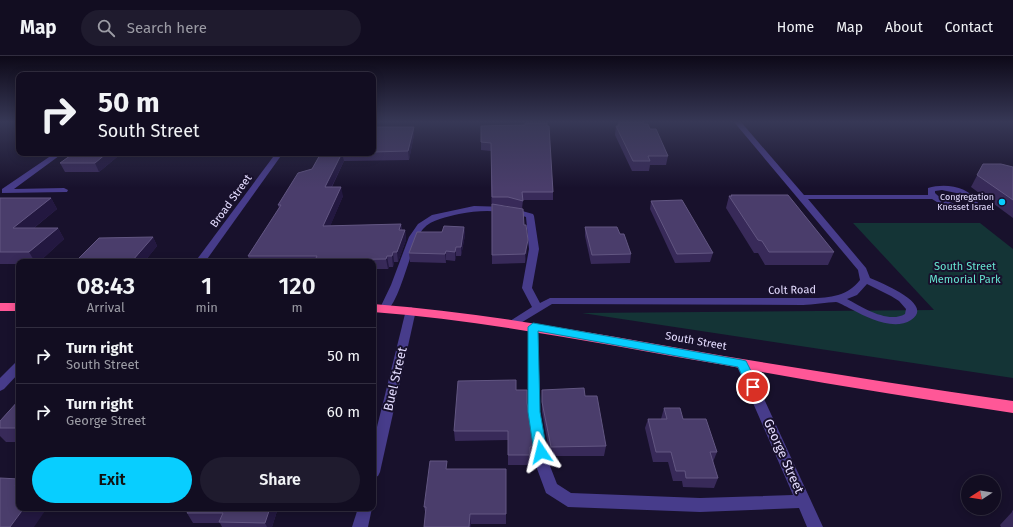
<!DOCTYPE html>
<style>
body{margin:0;font-family:"Fira Sans",sans-serif;background:#1f1b2e;color:#f1f3f6;height:100vh;display:flex;flex-direction:column;font-size:15px;white-space:nowrap}
*{box-sizing:border-box;margin:0}
p{font-size:13px;color:#9c9ca5}
.icon{flex:none;width:22px;height:22px;fill:none;stroke:currentColor;stroke-width:2;stroke-linecap:round;stroke-linejoin:round}
.map{position:relative;flex:1;overflow:hidden}
.sheet{position:absolute;left:16px;top:203px;width:360px;height:252px;display:flex;flex-direction:column;background:#120d21;border-radius:8px;box-shadow:0 2px 10px #0003,0 0 0 1px #312d3f}
.sheet>*{flex:none}
.top-card{position:absolute;left:16px;top:16px;width:360px;height:84px;border-radius:8px;box-shadow:0 2px 10px #0003,0 0 0 1px #312d3f;background:#120d21;color:#f1f3f6;overflow:hidden}
.needle{width:26px;rotate:258deg}
.controls{position:absolute;left:961px;top:419px;display:grid;gap:8px}
.controls a{display:grid;place-items:center;width:40px;height:40px;border-radius:50%;background:#120d21;box-shadow:0 2px 10px #0003,0 0 0 1px #312d3f;font-size:20px}
.pin{position:absolute;display:grid;place-items:center;width:34px;height:34px;color:#fff;margin:-17px;border:2px solid #fff;border-radius:50%;box-shadow:0 1px 4px #0007}
.me{position:absolute;width:44px;margin:-22px;rotate:350deg;stroke-linejoin:round;filter:drop-shadow(0 0 3px #0008)}
.turn{display:flex;align-items:center;gap:14px;height:84px;padding:0 16px;font-size:18px}
.turn .icon{width:52px;height:52px;stroke-width:2.5}
.turn b{display:block;font-size:28px;line-height:34px}
.eta{display:flex;justify-content:space-evenly;align-items:center;height:68px;text-align:center}
.eta b{font-size:24px;font-weight:600;line-height:28px}
.action{display:flex;gap:8px;margin-top:auto;padding:8px 16px}
.action a{flex:1;height:46px;border-radius:24px;background:#08ceff;color:#111;font-size:16px;font-weight:600;line-height:46px;text-align:center}
.action a+a{background:#1f1b2e;color:#f1f3f6}
ul{padding:0;list-style:none}
li{display:flex;align-items:center;gap:12px;height:56px;padding:0 16px;border-top:1px solid #312d3f}
li div{flex:1}
li b{display:block;font-size:15px}
li em{font-style:normal}
header{display:flex;align-items:center;gap:24px;box-sizing:border-box;height:56px;padding:0 20px;background:#120d21;border-bottom:1px solid #312d3f}
header strong{font-size:19px}
nav{display:flex;gap:22px;margin-inline-start:auto;font-size:14px}
.search{width:280px;height:36px;background:#1f1b2e;display:flex;align-items:center;gap:10px;box-sizing:border-box;padding:0 14px;border-radius:22px;color:#9c9ca5;font-size:15px}
.map>svg:first-child{display:block}
.green{fill:#143436}
.lines{fill:none;stroke-linecap:round;stroke-linejoin:round}
.minor{fill:#473c8b;fill-rule:evenodd}
.highway{fill:#ff5797;fill-rule:evenodd}
.wall{fill:#382a59;fill-rule:evenodd}
.shaded-wall{fill:#231840}
.building{fill:#4a3d6b;stroke:#625682}
.route{fill:#08ceff;stroke:#0586a6}
.poi-dot{fill:#08ceff;stroke:#18112c;stroke-width:1.5}
.labels{text-anchor:middle;dominant-baseline:central;stroke-width:4;stroke-linejoin:round;paint-order:stroke}
.far-poi-label{font-size:9px;fill:#e4dcff;stroke:#18112c;text-anchor:end}
.street-label{font-size:11px;fill:#e4dcff;stroke:#18112c}
.park-label{font-size:11px;fill:#65e2cf;stroke:#18112c}
.near-street-label{font-size:13px;fill:#e4dcff;stroke:#18112c}
</style>
<header>
<strong>Map</strong>
<div class="search"><svg class="icon" aria-label="search" viewBox="0 0 24 24"><circle cx="10" cy="10" r="6"/><path d="M15 15l6 6"/></svg>Search here</div>
<nav><a>Home</a><a>Map</a><a>About</a><a>Contact</a></nav>
</header>
<div class="map">
<svg width="1013" height="471" viewBox="0 0 1013 471">
<rect width="100%" height="100%" fill="#18112c"/>
<!-- green -->
<path class="green" d="M853,167H980L1013,193V322L582,257L934,254Z"/>
<g class="lines">
<!-- minor -->
<g class="minor">
<path d="M734,66H741L804,139H928V132C945,127 969,130 978,147L977,149C963,157 945,152 932,143H808L866,212L870,222C879,226 936,248 911,264C894,275 868,262 853,254C848,252 841,247 836,246C828,246 812,249 803,249L552,248L514,271L510,269L509,267L510,265L532,251L522,232L529,193L526,161C504,154 482,153 459,158C447,161 432,163 423,173C411,187 399,252 385,255L380,252L391,229L409,181L418,168L432,159L474,150L508,151L533,158L534,160L539,193L532,232L540,247L550,242H811C830,242 848,240 860,224L858,214ZM942,134L961,138L970,146C959,152 943,145 935,137V135ZM867,228L891,240L899,245L906,253L905,258C888,268 862,251 847,243L857,239Z"/>
<path d="M55,97H63L14,133L64,132L68,134L67,136L2,137V133Z"/>
<path d="M276,97H283L205,206H195Z"/>
<path d="M411,251L416,254L380,416L378,420L373,422V387L406,254Z"/>
<path d="M533,267L537,268L538,271L540,356L550,410L557,428L571,437L700,442L793,439L736,308L738,305L742,304L746,305L748,308L823,471H807L799,452L700,456L568,451L546,437L536,410L528,356V271L529,268Z"/>
<path d="M19,306V317L4,333L0,335V322L15,307Z"/>
<path d="M358,452H372L368,471H352Z"/>
</g>
<!-- highway -->
<g class="highway">
<rect x="0" y="247" width="19" height="8"/>
<path d="M373,248C491,257 607,280 724,300C820,316 916,331 1013,345V357C916,342 820,327 724,309C607,289 491,265 373,256Z"/>
</g>
</g>
<!-- wall -->
<g class="wall">
<path d="M618,66H643L644,68L650,73L668,100L666,109H650L649,115H632L615,79L616,70H617Z"/>
<path d="M481,70L553,136V144H523L522,153L527,193L525,207L492,208L491,95L481,94ZM498,149L508,150L520,153Z"/>
<path d="M373,71H414V79L409,104L344,105L332,131L343,140L330,170L401,168L402,174H405L406,184L398,206H394L393,211H389L388,213H373V206H250L248,200L279,152L278,149L312,113L321,97H373Z"/>
<path d="M74,97H152L148,100L117,101L99,116H65L60,107Z"/>
<path d="M983,108L1013,111V162L971,131Z"/>
<path d="M731,139L834,196L828,209H765L758,197H754L726,152L729,140H731Z"/>
<path d="M0,142H51L57,153L34,172H58L64,183L39,206H19V208H0Z"/>
<path d="M651,145L713,197L710,206L675,207L650,153Z"/>
<path d="M464,171L465,179L461,200H456L455,205L446,204V207L410,206L409,197Z"/>
<path d="M585,171L620,178L631,198L630,207L591,208L585,180Z"/>
<path d="M153,181L157,190L144,206H77L76,205Z"/>
<path d="M516,334L527,347L534,391L533,401H530L529,409H508V384L455,385L454,375Z"/>
<path d="M542,334L585,340L606,390L604,400H550L542,356Z"/>
<path d="M19,344V386H6L0,380V365Z"/>
<path d="M664,352L683,363L717,396L713,406L718,422L714,432L683,431L682,425H673L668,406H653L645,372L648,363H661Z"/>
<path d="M447,413H506V468H471V471H424L426,460L424,451Z"/>
<path d="M190,452H278L272,471H222L220,467H193L187,457Z"/>
<path d="M1013,454V471H1001L1000,469L1012,456V455Z"/>
</g>
<!-- shaded-wall -->
<g class="shaded-wall">
<path d="M414,71V79L409,104L408,95Z"/>
<path d="M107,97H115L117,101L99,116L95,107Z"/>
<path d="M147,97H152L148,100Z"/>
<path d="M342,97L344,105L327,140L325,131Z"/>
<path d="M341,131L343,140L326,180L323,170Z"/>
<path d="M51,142L57,153L20,183L13,172Z"/>
<path d="M401,168L402,178L399,174Z"/>
<path d="M464,171L465,179L461,200V191Z"/>
<path d="M58,172L64,183L39,206H35L29,196Z"/>
<path d="M405,174L406,184L398,206L397,196Z"/>
<path d="M153,181L157,190L144,206H134L133,204Z"/>
<path d="M528,184L527,193L525,207V198Z"/>
<path d="M456,191V200L455,205V196Z"/>
<path d="M446,195V207L445,198Z"/>
<path d="M393,196L394,206L393,211L392,200Z"/>
<path d="M387,200L389,211L388,213L386,203Z"/>
<path d="M19,424V434L15,430Z"/>
<path d="M24,452H47L34,471H10Z"/>
<path d="M270,452H278L272,471H267L265,467Z"/>
<path d="M470,458L471,471H469Z"/>
</g>
<!-- building -->
<g class="building">
<path d="M619,66H643L644,68H648L650,73H656L668,100H648L650,105H633L616,70H619L618,68H620Z"/>
<path d="M525,67H547V70H549L553,136H522L523,145L508,141H492L491,87L481,86V70L525,69Z"/>
<path d="M373,71H414L408,95L373,96Z"/>
<path d="M74,97H107L95,107H60Z"/>
<path d="M321,97H342L325,131H341L323,170L401,168L399,174H405L397,196H393L392,200H387L386,203L315,204L317,200H248L281,149H278L298,117L312,113Z"/>
<path d="M983,108H1001L1013,111V144L977,119Z"/>
<path d="M731,139H788L834,196H769L762,185L758,184L729,140H732Z"/>
<path d="M0,142H51L13,172H58L29,196H0Z"/>
<path d="M682,144L713,197L677,198L651,145Z"/>
<path d="M492,148L523,153L524,169H526L528,184L525,198L492,199Z"/>
<path d="M444,170L464,171L461,191H456L455,196L446,195L445,198L409,197L417,176H442Z"/>
<path d="M585,171H617L620,178H624L631,198L592,199Z"/>
<path d="M153,181L133,204L76,205L99,182Z"/>
<path d="M516,324V334H527V347L534,391H530V399H508V375H454L458,325Z"/>
<path d="M584,332L585,340H597L606,390L551,391L542,346V334Z"/>
<path d="M19,344V372H0V365Z"/>
<path d="M664,352H680L683,363H706L717,396H710L718,422H686L685,415H676L671,396H656L648,363H667Z"/>
<path d="M430,405H447L446,413H506V458H470L469,471H424L426,451H424Z"/>
<path d="M0,422L19,423V424L15,430L19,429V452H24L10,471H0Z"/>
<path d="M190,452H270L265,467L219,466L223,457H187Z"/>
</g>
<!-- sky -->
<linearGradient id="sky" x2="0" y2="1"><stop stop-color="#0d0918"/><stop offset="0.5" stop-color="#373856"/><stop offset="1" stop-color="#373856" stop-opacity="0"/></linearGradient>
<rect width="1013" height="132" fill="url(#sky)"/>
<!-- route -->
<path class="route" d="M533,267L742,304L746,305L759,331L757,334L753,335L749,334L738,311L538,275L540,356L547,396L545,400L541,402L536,400L534,396L528,356V271Z"/>
<!-- markers -->
<circle class="poi-dot" cx="1002" cy="146" r="4"/>
<g class="labels">
<!-- far-poi labels -->
<g class="far-poi-label">
<text x="994" y="141">Congregation<tspan x="994" dy="10">Knesset Israel</tspan></text>
</g>
<!-- street labels -->
<g class="street-label">
<text transform="translate(231 145) rotate(-54)">Broad Street</text>
<text transform="translate(792 234) rotate(-1)">Colt Road</text>
<text transform="translate(696 285) rotate(10)">South Street</text>
</g>
<!-- park labels -->
<g class="park-label">
<text x="965" y="210">South Street<tspan x="965" dy="13">Memorial Park</tspan></text>
</g>
<!-- near-street labels -->
<g class="near-street-label">
<text transform="translate(395 323) rotate(-77)">Buel Street</text>
<text transform="translate(784 400) rotate(66)">George Street</text>
</g>
</g>
</svg>
<div class="controls">
<a><svg class="needle" viewBox="-14 -14 28 28"><path d="M0-13l5 13h-10z" fill="#e53935"/><path d="M0 13l5-13h-10z" fill="#9c9ca5"/></svg></a>
</div>
<div class="pin" style="left:753px;top:331px;background:#d93025"><svg class="icon" aria-label="arrive" viewBox="0 0 24 24"><path d="M6 21V4h12l-3 4 3 4H6"/></svg></div>
<svg class="me" style="left:541px;top:396px" viewBox="-20 -20 40 40"><path d="M0-17L14 15 0 8-14 15z" fill="#08ceff" stroke="#fff" stroke-width="4"/></svg>
<div class="top-card">
<div class="turn"><svg class="icon" aria-label="right" viewBox="0 0 24 24"><path d="M7 20v-9h11M14 6l5 5-5 5"/></svg><div><b>50 m</b>South Street</div></div>
</div>
<section class="sheet">
<div class="eta">
<div><b>08:43</b><p>Arrival</p></div>
<div><b>1</b><p>min</p></div>
<div><b>120</b><p>m</p></div>
</div>
<ul>
<li><svg class="icon" aria-label="right" viewBox="0 0 24 24"><path d="M7 20v-9h11M14 6l5 5-5 5"/></svg><div><b>Turn right</b><p>South Street</p></div><em>50 m</em></li>
<li><svg class="icon" aria-label="right" viewBox="0 0 24 24"><path d="M7 20v-9h11M14 6l5 5-5 5"/></svg><div><b>Turn right</b><p>George Street</p></div><em>60 m</em></li>
</ul>
<div class="action"><a>Exit</a><a>Share</a></div>
</section>
</div>
